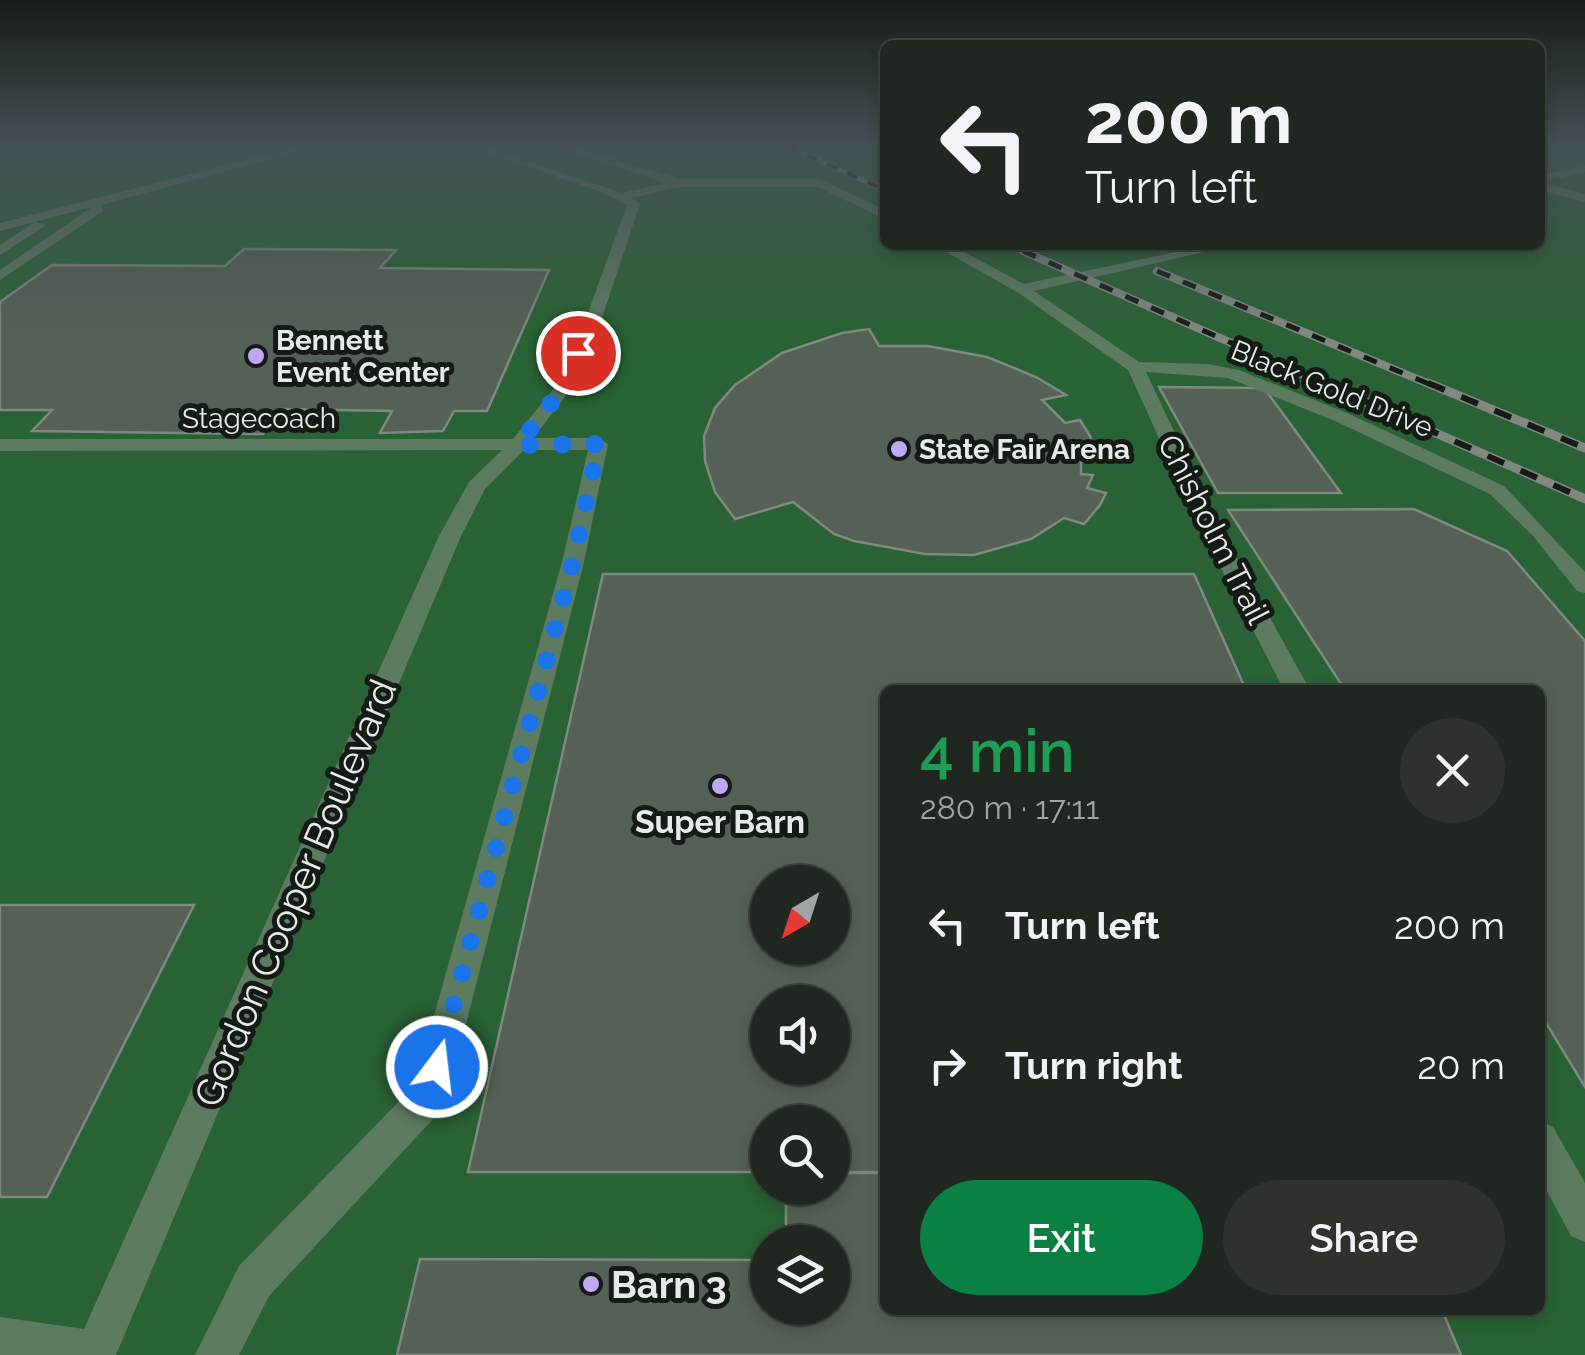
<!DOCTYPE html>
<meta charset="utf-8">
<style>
body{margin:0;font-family:Raleway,sans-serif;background:#2d322d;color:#f1f3f6;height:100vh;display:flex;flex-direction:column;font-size:38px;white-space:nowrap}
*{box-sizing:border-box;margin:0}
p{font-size:32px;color:#a2a5a5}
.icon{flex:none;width:55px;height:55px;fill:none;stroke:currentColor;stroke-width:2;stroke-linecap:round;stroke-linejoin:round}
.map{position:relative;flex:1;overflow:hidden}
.panel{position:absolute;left:880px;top:685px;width:665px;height:630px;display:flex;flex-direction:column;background:#202620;border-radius:15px;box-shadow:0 5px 15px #0003,0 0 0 2px #3d433e}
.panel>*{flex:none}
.banner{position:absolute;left:880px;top:40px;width:665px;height:210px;border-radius:15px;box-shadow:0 5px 15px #0003,0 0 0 2px #3d433e;background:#202620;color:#f1f3f6;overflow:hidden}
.needle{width:65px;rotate:219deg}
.controls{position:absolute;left:750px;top:865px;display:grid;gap:20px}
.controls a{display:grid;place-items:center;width:100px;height:100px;border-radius:50%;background:#202620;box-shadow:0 5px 15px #0003,0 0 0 2px #3d433e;font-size:50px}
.pin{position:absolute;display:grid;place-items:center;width:85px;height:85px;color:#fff;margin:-42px;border:5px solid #fff;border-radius:50%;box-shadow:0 2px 10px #0007}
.me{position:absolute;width:110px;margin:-55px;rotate:15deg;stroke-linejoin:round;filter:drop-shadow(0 0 8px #0008)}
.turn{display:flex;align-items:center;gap:35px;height:210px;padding:0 40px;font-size:45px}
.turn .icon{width:130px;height:130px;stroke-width:2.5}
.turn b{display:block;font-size:70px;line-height:85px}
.round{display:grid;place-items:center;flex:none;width:105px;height:105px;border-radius:52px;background:#2d322d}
.overview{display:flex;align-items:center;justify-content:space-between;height:170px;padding:0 40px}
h1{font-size:60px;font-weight:600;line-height:75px;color:#1e9e55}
.cta{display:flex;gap:20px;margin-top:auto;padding:20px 40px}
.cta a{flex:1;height:115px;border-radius:60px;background:#0b8043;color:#fff;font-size:40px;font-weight:600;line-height:115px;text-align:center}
.cta a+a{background:#2d322d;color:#f1f3f6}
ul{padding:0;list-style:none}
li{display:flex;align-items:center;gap:30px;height:140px;padding:0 40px}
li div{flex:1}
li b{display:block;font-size:38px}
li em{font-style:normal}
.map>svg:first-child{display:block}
.green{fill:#296234;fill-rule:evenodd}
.building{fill:#556056;stroke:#7e897f;stroke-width:2.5;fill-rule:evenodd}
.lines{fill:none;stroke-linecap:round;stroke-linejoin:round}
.minor{fill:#5d7b61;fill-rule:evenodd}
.rail-far2-casing{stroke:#818882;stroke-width:5}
.rail-far1-casing{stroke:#818882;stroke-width:8}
.rail-casing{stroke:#818882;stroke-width:9}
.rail-far2{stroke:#161a16;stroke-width:4;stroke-dasharray:11;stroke-linecap:butt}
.rail-far1{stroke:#161a16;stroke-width:5;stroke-dasharray:14;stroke-linecap:butt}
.rail{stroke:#161a16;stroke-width:6;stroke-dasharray:18;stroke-linecap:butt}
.route{stroke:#1a73e8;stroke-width:18;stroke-dasharray:0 32.4}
.poi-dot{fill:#bfa8f4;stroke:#161a16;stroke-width:4}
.labels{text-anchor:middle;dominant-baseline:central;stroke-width:10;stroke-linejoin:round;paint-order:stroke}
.far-poi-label{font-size:28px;font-weight:bold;fill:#e5ebe6;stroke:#161a16;text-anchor:start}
.far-street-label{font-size:28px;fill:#e5ebe6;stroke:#161a16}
.street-label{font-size:32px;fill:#e5ebe6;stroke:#161a16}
.poi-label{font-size:32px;font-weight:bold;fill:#e5ebe6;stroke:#161a16}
.near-street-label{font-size:38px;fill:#e5ebe6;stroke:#161a16}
.near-poi-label{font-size:38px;font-weight:bold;fill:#e5ebe6;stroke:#161a16;text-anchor:start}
</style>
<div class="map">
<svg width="1585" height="1355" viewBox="0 0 1585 1355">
<rect width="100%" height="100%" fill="#2a332b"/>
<!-- green -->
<path class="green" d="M0,146H885V245H1540V146H1585V1355H0ZM885,690H1540V1310H885ZM768,882H832V948H768ZM768,1002H832V1068H768ZM768,1122H832V1188H768ZM768,1242H832V1308H768Z"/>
<!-- building -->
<g class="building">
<path d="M244,249L396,250L380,268L549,270L487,411H454L443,431L380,433L392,411L282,409L263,434L32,431L52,410H0V302L52,265L225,266Z"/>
<path d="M869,329L879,346H928L987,357L1036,377L1066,395L1042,400L1065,423L1080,420L1090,436L1097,462L1081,461V474L1093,475L1087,488L1106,493L1100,505L1084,524L1064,518L1031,539L974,555L925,554L854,541L834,534L793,502L735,519L715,492L705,461L704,436L715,408L735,385L782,353L842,333Z"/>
<path d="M1159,387L1264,388L1341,493H1218Z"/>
<path d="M1414,509L1507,551L1585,641V1087L1540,1013V690H1345L1228,510Z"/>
<path d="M603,574H1194L1246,690H885V1172H832V1122H768V1172H468ZM768,882H832V948H768ZM768,1002H832V1068H768Z"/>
<path d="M0,905H194L47,1197H0Z"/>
<path d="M832,1173H885V1310H1442L1461,1355H397L420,1259L768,1260V1308H832V1242H786V1188H832Z"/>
</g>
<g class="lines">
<!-- minor -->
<g class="minor">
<path d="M300,146H319L101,205L103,211L0,280V270L92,207L0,231V223Z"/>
<path d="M466,146H483L622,193L665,183L554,146H571L679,179H820L885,210V219L818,187H678L632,198L640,204L602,318L572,388L533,438H599L608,444L584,562L455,1067L433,1119L269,1296L239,1355H195L239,1266L407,1093L420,1065L562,562L588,450H524L485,489L461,536L116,1355H0V1317L84,1329L439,536L469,482L502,450L0,451V439H513L555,387L586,318L627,205L599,191Z"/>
<path d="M1585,166V172L1540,182L1585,194V202L1540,190V175Z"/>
<path d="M35,222L46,225L0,255V245Z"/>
<path d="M934,245H951L1024,284L1209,245H1235L1034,291L1139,362L1208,364L1239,370L1347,413L1504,486L1585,572V593L1577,591L1533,536L1490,494L1335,421L1228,378L1146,372L1217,522L1310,690H1284L1197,522L1128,370L1017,292Z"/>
<path d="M1540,1121L1553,1127L1585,1183V1242L1571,1236L1540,1178Z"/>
</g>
<defs>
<g id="rail-far2">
<path d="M787,146L885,190"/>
<path d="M1010,245L1028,253"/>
</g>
<g id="rail-far1">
<path d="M1023,251L1329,386"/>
<path d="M1157,271L1434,386"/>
</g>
<g id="rail">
<path d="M1323,383L1585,499"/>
<path d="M1428,383L1585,448"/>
</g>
</defs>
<!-- rail-far2 casing -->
<use href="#rail-far2" class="rail-far2-casing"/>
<!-- rail-far1 casing -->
<use href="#rail-far1" class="rail-far1-casing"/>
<!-- rail casing -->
<use href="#rail" class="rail-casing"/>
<!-- rail-far2 -->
<use href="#rail-far2" class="rail-far2"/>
<!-- rail-far1 -->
<use href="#rail-far1" class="rail-far1"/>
<!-- rail -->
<use href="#rail" class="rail"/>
</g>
<!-- sky -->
<linearGradient id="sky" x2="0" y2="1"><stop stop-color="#171c18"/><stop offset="0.43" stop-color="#445055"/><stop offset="1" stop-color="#445055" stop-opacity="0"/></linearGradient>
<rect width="1585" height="336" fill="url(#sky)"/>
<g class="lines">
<!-- route -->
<path class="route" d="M437,1067L573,562L599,444L518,445L563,388L578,353"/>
</g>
<!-- markers -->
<g class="poi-dot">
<circle cx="256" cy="356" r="10"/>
<circle cx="899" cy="449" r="10"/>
<circle cx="720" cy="786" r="10"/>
<circle cx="591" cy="1284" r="10"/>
</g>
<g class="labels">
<!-- far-poi labels -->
<g class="far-poi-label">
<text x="276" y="340">Bennett<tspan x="276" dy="32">Event Center</tspan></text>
<text x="919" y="449">State Fair Arena</text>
</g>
<!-- far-street labels -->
<g class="far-street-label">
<text transform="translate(1332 389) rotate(22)">Black Gold Drive</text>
<text x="259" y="418">Stagecoach</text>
</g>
<!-- street labels -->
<g class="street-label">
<text transform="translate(1214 529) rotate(63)">Chisholm Trail</text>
</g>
<!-- poi labels -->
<g class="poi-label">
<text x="720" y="821">Super Barn</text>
</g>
<!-- near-street labels -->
<g class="near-street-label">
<text transform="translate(295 893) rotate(-67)">Gordon Cooper Boulevard</text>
</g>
<!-- near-poi labels -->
<g class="near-poi-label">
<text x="611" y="1284">Barn 3</text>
</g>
</g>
</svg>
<div class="controls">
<a><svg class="needle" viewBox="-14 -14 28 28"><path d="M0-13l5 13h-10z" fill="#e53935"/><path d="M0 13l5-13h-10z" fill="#a2a5a5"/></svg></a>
<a><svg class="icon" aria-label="sound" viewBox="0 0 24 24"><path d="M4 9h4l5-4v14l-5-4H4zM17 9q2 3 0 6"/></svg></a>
<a><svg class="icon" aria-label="search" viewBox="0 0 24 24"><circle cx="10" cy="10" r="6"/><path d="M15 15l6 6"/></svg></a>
<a><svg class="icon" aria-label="layers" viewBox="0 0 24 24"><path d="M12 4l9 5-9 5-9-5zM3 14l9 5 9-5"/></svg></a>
</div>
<div class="pin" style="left:578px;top:353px;background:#d93025"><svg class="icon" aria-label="arrive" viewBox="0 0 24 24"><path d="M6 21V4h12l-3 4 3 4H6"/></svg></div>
<svg class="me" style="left:437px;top:1067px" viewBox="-20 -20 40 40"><circle r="17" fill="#1a73e8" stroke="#fff" stroke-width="3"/><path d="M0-11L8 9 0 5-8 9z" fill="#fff"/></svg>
<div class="banner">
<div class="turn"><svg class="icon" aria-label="left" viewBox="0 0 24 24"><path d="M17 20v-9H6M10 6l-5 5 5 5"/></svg><div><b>200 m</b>Turn left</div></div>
</div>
<section class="panel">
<div class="overview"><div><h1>4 min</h1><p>280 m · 17:11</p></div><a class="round"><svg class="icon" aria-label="close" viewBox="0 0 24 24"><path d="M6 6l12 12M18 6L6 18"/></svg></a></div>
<ul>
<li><svg class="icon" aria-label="left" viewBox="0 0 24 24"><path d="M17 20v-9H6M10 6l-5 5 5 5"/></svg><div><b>Turn left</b></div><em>200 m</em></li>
<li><svg class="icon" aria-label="right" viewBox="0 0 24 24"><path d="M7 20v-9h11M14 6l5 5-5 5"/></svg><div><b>Turn right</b></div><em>20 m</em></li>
</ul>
<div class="cta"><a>Exit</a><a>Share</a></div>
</section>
</div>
